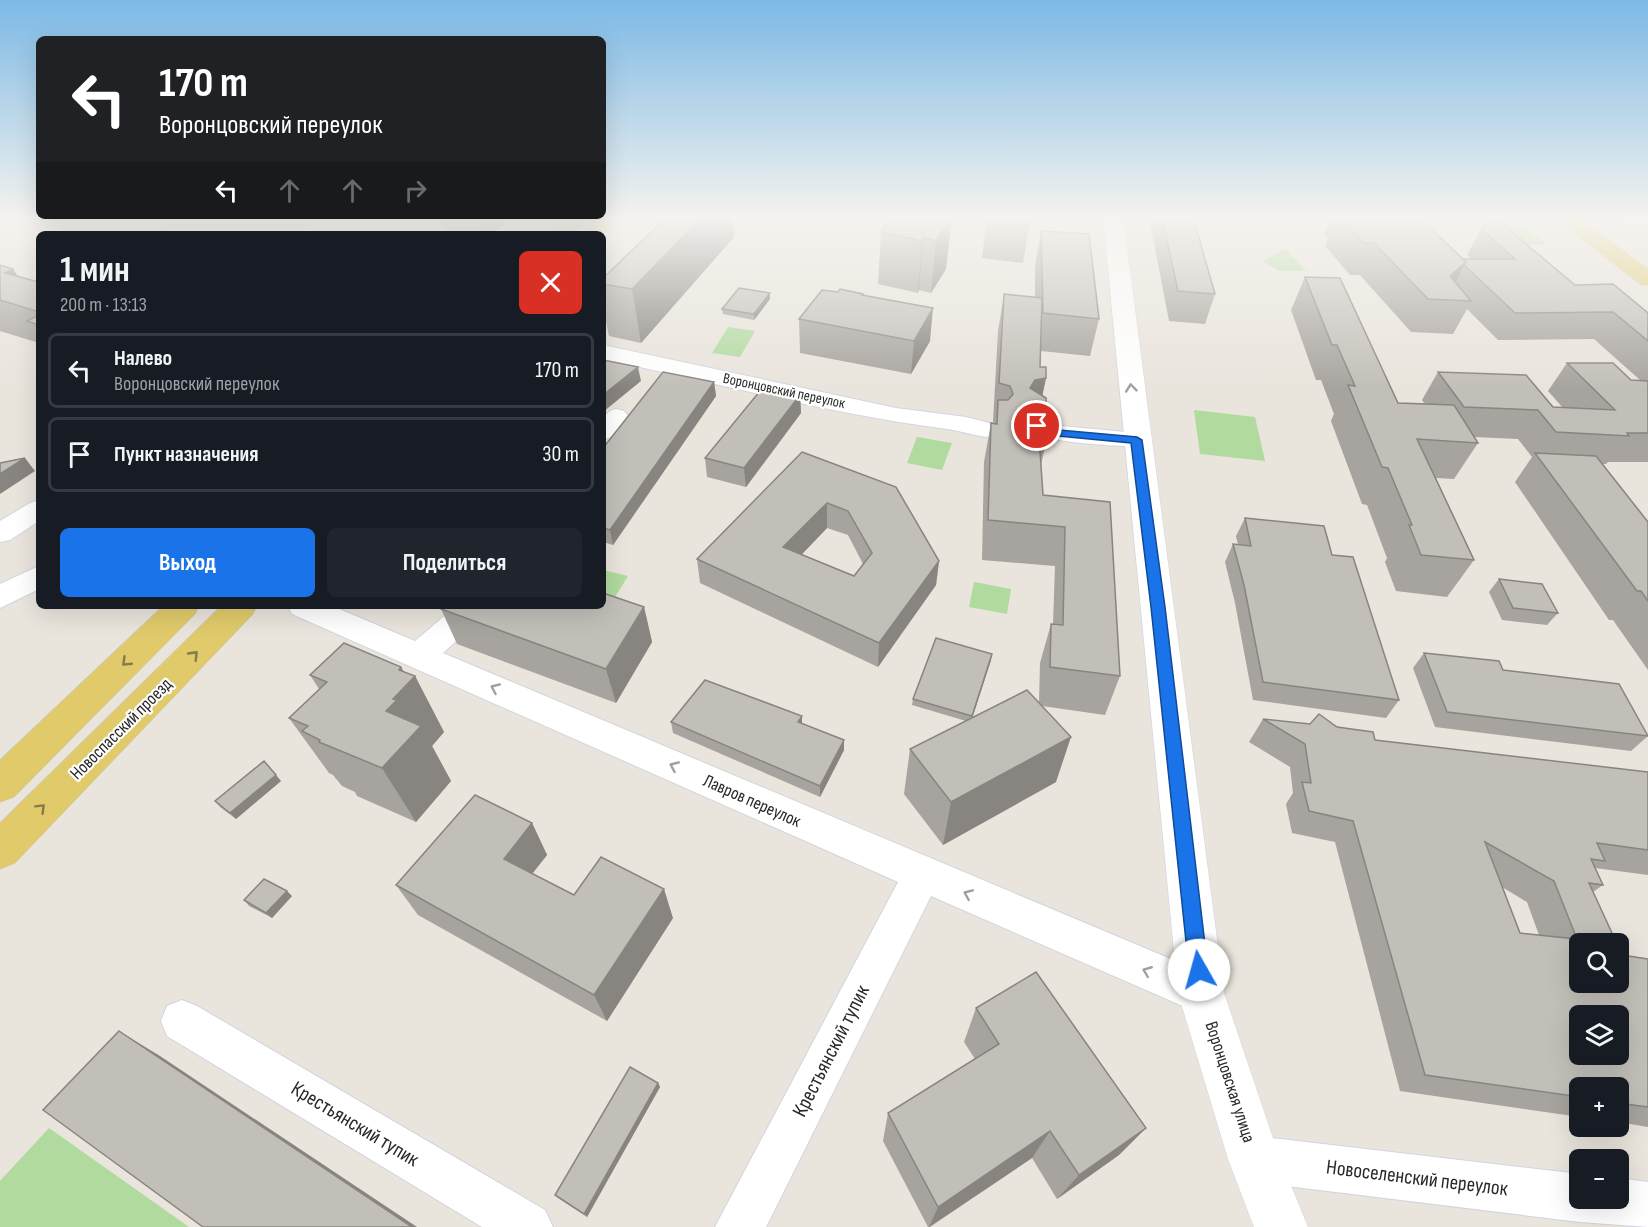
<!DOCTYPE html>
<html lang="ru">
<meta charset="utf-8">
<style>
body{margin:0;font-family:"Sofia Sans Condensed",sans-serif;background:#20242c;color:#f1f3f6;height:100vh;display:flex;flex-direction:column;font-size:22px;white-space:nowrap}
*{box-sizing:border-box;margin:0}
p{font-size:20px;color:#9ea1a6}
.icon{flex:none;width:33px;height:33px;fill:none;stroke:currentColor;stroke-width:2;stroke-linecap:round;stroke-linejoin:round}
.map{position:relative;flex:1;overflow:hidden}
.drawer{position:absolute;left:36px;top:231px;width:570px;height:378px;display:flex;flex-direction:column;background:#171b24;border-radius:9px;box-shadow:0 6px 24px #0002}
.drawer>*{flex:none}
.hud{position:absolute;left:36px;top:36px;width:570px;height:183px;border-radius:9px;box-shadow:0 6px 24px #0002;background:#202124;color:#fff;overflow:hidden}
.tools{position:absolute;left:1569px;top:933px;display:grid;gap:12px}
.tools a{display:grid;place-items:center;width:60px;height:60px;border-radius:9px;background:#171b24;box-shadow:0 6px 24px #0002;font-size:30px}
.pin{position:absolute;display:grid;place-items:center;width:51px;height:51px;color:#fff;margin:-26px;border:3px solid #fff;border-radius:50%;box-shadow:0 2px 6px #0007}
.me{position:absolute;width:66px;margin:-33px;rotate:353deg;stroke-linejoin:round;filter:drop-shadow(0 0 4px #0008)}
.turn{display:flex;align-items:center;gap:21px;height:126px;padding:0 24px;font-size:27px}
.turn .icon{width:78px;height:78px;stroke-width:2.5}
.turn b{display:block;font-size:42px;line-height:51px}
.lanes{display:flex;align-items:center;height:57px;padding:0 24px;background:#0003;justify-content:center;gap:30px;direction:ltr}
.lanes .off{opacity:.35}
.round{display:grid;place-items:center;flex:none;width:63px;height:63px;border-radius:9px;background:#20242c}
.headline{display:flex;align-items:center;justify-content:space-between;height:102px;padding:0 24px}
h1{font-size:36px;font-weight:700;line-height:45px}
.action{display:flex;gap:12px;margin-top:auto;padding:12px 24px}
.action a{flex:1;height:69px;border-radius:9px;background:#1a73e8;color:#fff;font-size:24px;font-weight:700;line-height:69px;text-align:center}
.action a+a{background:#20242c;color:#f1f3f6}
ul{padding:0;list-style:none}
li{display:flex;align-items:center;gap:18px;height:75px;margin:0 12px 9px;padding:0 12px;border:3px solid #363941;border-radius:9px}
li div{flex:1}
li b{display:block;font-size:22px}
li em{font-style:normal}
.map>svg:first-child{display:block}
.green{fill:#b0da9e}
.lines{fill:none;stroke-linecap:round;stroke-linejoin:round}
.minor-casing{stroke:#d2d4e0;stroke-width:2}
.secondary-casing{stroke:#d2d4e0;stroke-width:1}
.primary-casing{stroke:#c3c3c3;stroke-width:1}
.minor{fill:#fff;fill-rule:evenodd}
.secondary{fill:#fff;fill-rule:evenodd}
.primary{fill:#e0ca6a;fill-rule:evenodd}
.wall{fill:#a7a39e;fill-rule:evenodd}
.shaded-wall{fill:#888581}
.building{fill:#c2beb8;stroke:#888581;stroke-width:1.5;fill-rule:evenodd}
.oneway{stroke:#9f9f9f}
.oneway2{stroke:#847a4a}
.route{fill:#1a73e8;stroke:#114b97;stroke-width:1.5}
.labels{text-anchor:middle;dominant-baseline:central;stroke-width:4.5;stroke-linejoin:round;paint-order:stroke}
.far-street-label{font-size:15px;fill:#292929;stroke:#fff}
.street-label{font-size:18px;fill:#292929;stroke:#fff}
.near-street-label{font-size:21px;fill:#292929;stroke:#fff}
</style>
<div class="map">
<svg width="1648" height="1227" viewBox="0 0 1648 1227">
<rect width="100%" height="100%" fill="#e9e4dc"/>
<!-- green -->
<g class="green">
<path d="M177,217H292L318,222L298,234L145,233Z"/>
<path d="M1493,221H1516L1547,245H1522Z"/>
<path d="M1286,249L1306,271H1280L1262,261Z"/>
<path d="M728,327L755,331L740,357L712,353Z"/>
<path d="M1194,410L1255,417L1265,461L1200,454Z"/>
<path d="M917,437L952,443L942,470L907,463Z"/>
<path d="M603,570L628,576L615,597L603,595Z"/>
<path d="M974,582L1011,589L1007,614L969,607Z"/>
<path d="M49,1128L189,1227H0V1181Z"/>
</g>
<g class="lines">
<defs>
<g id="minor">
<path d="M1598,217H1648V225L1607,222L1601,221Z"/>
<path d="M603,345L896,408L966,417L1001,426L1004,431L1001,436C984,440 964,431 947,429C831,414 717,383 603,359Z"/>
<path d="M616,409L624,411L628,416L612,437L603,439C603,425 600,413 616,409Z"/>
<path d="M1037,419L1061,426L1137,433L1146,435L1149,440L1146,445L1137,447C1114,445 1037,444 1025,426L1028,421Z"/>
<path d="M39,500V521L10,540L0,542V521L30,503Z"/>
<path d="M39,566V589L0,608V584Z"/>
<path d="M288,606H332L415,641L456,606H490L486,614L443,653L1216,978L1222,993L1216,1008L1201,1014L931,896L766,1227H715L898,882L292,614Z"/>
<path d="M182,1000L197,1006L545,1210L553,1227H482L167,1036L161,1021L167,1006Z"/>
<path d="M1254,1136L1580,1174V1198H1618V1178L1648,1182V1227L1580,1222L1254,1182L1237,1176L1231,1159L1237,1142Z"/>
</g>
<path id="secondary" d="M1103,217H1123L1224,993L1280,1159L1308,1227H1254L1228,1159L1178,993Z"/>
<g id="primary">
<path d="M566,217H587L571,234H550Z"/>
<path d="M598,217H619L603,235L583,234Z"/>
<path d="M1554,217H1577L1648,269V285L1640,284Z"/>
<path d="M163,606H199L195,614L14,797L0,802V760Z"/>
<path d="M221,606H257L253,614L15,863L0,869V823Z"/>
</g>
</defs>
<!-- minor casing -->
<use href="#minor" class="minor-casing"/>
<!-- secondary casing -->
<use href="#secondary" class="secondary-casing"/>
<!-- primary casing -->
<use href="#primary" class="primary-casing"/>
<!-- minor -->
<use href="#minor" class="minor"/>
<!-- secondary -->
<use href="#secondary" class="secondary"/>
<!-- primary -->
<use href="#primary" class="primary"/>
</g>
<!-- wall -->
<g class="wall">
<path d="M439,217H504L506,223L491,234H454L444,232Z"/>
<path d="M667,217H733L734,237L641,343L609,336L603,307V278Z"/>
<path d="M946,217V269L931,293L919,290L918,293L878,284L881,232Z"/>
<path d="M987,217H1029V226L1023,263L982,258Z"/>
<path d="M1149,217H1193L1215,294L1205,324L1169,321Z"/>
<path d="M1332,217H1419L1463,259H1471L1467,255L1481,229L1575,285L1648,313V462H1608L1606,464H1602L1648,522V670L1613,620H1609L1515,482L1532,457L1518,439L1474,437L1478,443L1454,479L1436,478L1474,560L1447,597L1396,591L1385,562L1387,558L1367,505L1362,504L1331,421L1334,414L1321,380H1316L1291,310L1305,277L1398,403L1425,404L1422,400L1438,372L1553,407L1563,408L1548,391L1567,363L1631,380H1640L1594,339L1498,340L1467,309L1453,334L1411,332L1360,275H1350L1325,246L1328,239L1324,235Z"/>
<path d="M1041,231L1099,319L1090,356L1041,351L1040,367L1046,378L1042,396L1047,438L1041,465L1043,495L1110,502L1120,676L1105,715L1042,706L1056,782L943,845L904,794L910,749L966,721L912,705L913,699L991,660L972,718L1039,703L1040,663L1051,624H1053L1055,566L982,560L984,462L991,423H994V422H993L998,331L1004,294L1035,298V266Z"/>
<path d="M0,265L18,277L39,282V343L0,331Z"/>
<path d="M838,292L863,294V296L930,341L911,374L800,353L799,319Z"/>
<path d="M770,299L754,320L723,314L722,309Z"/>
<path d="M714,382L716,396L613,545L603,542V448Z"/>
<path d="M800,395L801,413L746,487L707,477L705,458Z"/>
<path d="M802,452L939,561L936,585L878,667L700,583L697,559ZM827,528L848,535L863,564L854,576L801,555Z"/>
<path d="M1245,518L1332,555L1399,700L1386,718L1253,700L1235,603L1225,562L1233,544L1238,545L1236,536Z"/>
<path d="M1499,579L1558,613L1547,625L1502,620L1489,592Z"/>
<path d="M644,607L652,642L616,703L457,644L441,609Z"/>
<path d="M1424,653L1503,670L1648,736L1631,751L1435,727L1413,668Z"/>
<path d="M401,667L404,672L415,676L444,732L432,746L451,781L416,822L357,796L355,792L342,786L333,775L329,773L289,718L319,689L310,675Z"/>
<path d="M1263,719L1337,727L1375,740L1648,772V875L1595,868L1603,885L1593,892L1622,955L1648,959V1127L1618,1122V1088H1580V1117L1400,1091L1335,842L1292,833L1286,804L1293,793L1290,767L1249,742ZM1502,887L1527,902L1539,935L1520,933Z"/>
<path d="M671,722L802,724L844,740V750L820,797L673,733Z"/>
<path d="M281,781L236,819L220,807L215,801Z"/>
<path d="M532,823L547,855L532,874L574,895L673,918L607,1021L418,915L396,885Z"/>
<path d="M292,896L272,918L249,906L244,900Z"/>
<path d="M976,1008L1146,1128L1119,1155L1057,1199L1032,1158L930,1227H928L883,1141L888,1113L975,1059L964,1042Z"/>
<path d="M658,1083L660,1087L587,1217L558,1198L555,1195Z"/>
</g>
<!-- shaded-wall -->
<g class="shaded-wall">
<path d="M478,217H504L506,223L491,234H483Z"/>
<path d="M702,217H733L734,237L641,343L632,289Z"/>
<path d="M952,218L946,269L931,293L936,241Z"/>
<path d="M923,238L919,290L918,293L922,241Z"/>
<path d="M1466,262L1449,294L1450,276Z"/>
<path d="M13,269L39,308L5,273Z"/>
<path d="M770,293V299L754,320V314Z"/>
<path d="M933,308L930,341L911,374L914,341Z"/>
<path d="M638,367L641,381L603,412V395Z"/>
<path d="M1046,378L1038,417L1030,388L1035,380Z"/>
<path d="M714,382L716,396L613,545L610,530Z"/>
<path d="M800,395L801,413L746,487L744,468Z"/>
<path d="M25,458L35,471L0,494V474Z"/>
<path d="M827,503V528L785,572L783,547Z"/>
<path d="M939,561L936,585L878,667L879,643Z"/>
<path d="M644,607L652,642L616,703L606,669Z"/>
<path d="M992,654L991,660L971,722L972,716Z"/>
<path d="M401,667L409,682L415,676L444,732L432,746L451,781L416,822L382,768L386,711L393,699L399,670Z"/>
<path d="M802,716V727L798,722Z"/>
<path d="M1071,737L1056,782L943,845L951,802Z"/>
<path d="M844,740V750L820,797V786Z"/>
<path d="M276,775L281,781L236,819L230,813Z"/>
<path d="M532,823L547,855L520,889L504,859Z"/>
<path d="M664,889L673,918L607,1021L594,995Z"/>
<path d="M287,891L292,896L272,918L266,913Z"/>
<path d="M119,1031L160,1056L417,1227H412Z"/>
<path d="M658,1083L660,1087L587,1217L584,1214Z"/>
<path d="M1146,1128L1119,1155L1057,1199L1079,1175Z"/>
<path d="M1050,1131L1032,1158L929,1227L938,1207Z"/>
</g>
<!-- building -->
<g class="building">
<path d="M667,217H702L632,289L603,284V278Z"/>
<path d="M892,217H946L952,218L936,241L923,238L922,241L881,232Z"/>
<path d="M987,217H1029V226L987,221Z"/>
<path d="M1162,217H1193L1215,294L1178,291Z"/>
<path d="M1339,217H1419L1466,262L1450,276L1471,301L1428,299L1374,243H1364Z"/>
<path d="M1492,217H1494L1575,285L1613,284L1648,313V341L1613,312L1515,313L1464,265L1466,262L1463,259H1515L1481,229Z"/>
<path d="M1041,231L1089,234L1099,319L1043,313Z"/>
<path d="M0,265L13,269L5,273L39,282V312L0,300Z"/>
<path d="M1305,277L1340,278L1398,403L1454,405L1478,443L1417,439L1474,560L1421,555L1409,525H1412L1388,468L1382,467L1348,385L1355,386L1337,345H1332Z"/>
<path d="M739,288L770,293L754,314L722,309Z"/>
<path d="M840,289L863,294L862,295L933,308L914,341L799,319L822,290L838,292Z"/>
<path d="M1004,294L1042,298L1040,367H1046V378L1035,380L1030,388L1046,398L1047,438L1039,437L1043,495L1110,502L1120,676L1050,667L1051,624L1063,625L1065,527L988,520L991,423L997,424L998,400H1008L1013,394L1010,386L999,383Z"/>
<path d="M39,315V325L27,321Z"/>
<path d="M603,360L638,367L603,395Z"/>
<path d="M1567,363H1613L1631,380L1648,381V433H1627L1629,436L1556,432L1538,410L1464,407L1438,372L1526,375L1553,407L1615,410Z"/>
<path d="M663,372L714,382L610,530L603,528V448Z"/>
<path d="M764,386L800,395L744,468L705,458Z"/>
<path d="M802,452L896,487L939,561L879,643L697,559ZM827,503L848,511L872,553L854,576L783,547Z"/>
<path d="M1535,453L1596,456L1648,522V601L1641,591H1637Z"/>
<path d="M25,458L0,474V463Z"/>
<path d="M1245,518L1324,526L1332,555L1353,557L1399,700L1263,682L1244,585L1233,544L1251,546Z"/>
<path d="M1499,579L1542,584L1558,613L1513,608Z"/>
<path d="M603,593L644,607L606,669L441,609L444,606H603Z"/>
<path d="M936,638L992,654L972,716L913,699Z"/>
<path d="M344,643L401,667L399,670L415,676L393,699L397,700L386,711L421,726L382,768L319,742L320,740L302,731L308,726L289,718L327,682L310,675Z"/>
<path d="M1424,653L1499,661L1503,670L1619,684L1648,736L1447,712Z"/>
<path d="M705,680L802,716L798,722L844,740L820,786L671,722Z"/>
<path d="M1027,690L1071,737L951,802L910,749Z"/>
<path d="M1319,714L1337,727L1373,732L1375,740L1648,772V850L1597,843L1605,861L1591,859L1603,885L1589,883L1617,944H1580V982H1618V947L1622,955L1648,959V1107L1618,1103V1088H1580V1097L1425,1075L1353,821L1309,811L1302,782L1311,783L1305,744L1263,719L1310,724ZM1485,842L1554,881L1577,939L1520,933ZM1580,1016H1618V1054H1580Z"/>
<path d="M264,761L276,775L230,813L215,801Z"/>
<path d="M475,795L532,823L504,859L574,895L601,857L664,889L594,995L396,885Z"/>
<path d="M264,879L287,891L266,913L244,900Z"/>
<path d="M1036,972L1146,1128L1079,1175L1050,1131L938,1207L888,1113L999,1044L976,1008Z"/>
<path d="M119,1031L412,1227H203L43,1110Z"/>
<path d="M630,1067L658,1083L584,1214L555,1195Z"/>
</g>
<!-- one-way arrows -->
<defs><path id="oneway-chevron" d="M-2-3.5L2.5 0L-2 3.5" fill="none" stroke-width="1.6" stroke-linecap="round" stroke-linejoin="round" transform="scale(1.5)"/></defs>
<g class="oneway">
<use href="#oneway-chevron" transform="translate(1131 388) rotate(-96)"/>
<use href="#oneway-chevron" transform="translate(495 688) rotate(-156)"/>
<use href="#oneway-chevron" transform="translate(674 766) rotate(-156)"/>
<use href="#oneway-chevron" transform="translate(968 894) rotate(-157)"/>
<use href="#oneway-chevron" transform="translate(1147 971) rotate(-158)"/>
</g>
<g class="oneway2">
<use href="#oneway-chevron" transform="translate(194 655) rotate(-46)"/>
<use href="#oneway-chevron" transform="translate(126 662) rotate(136)"/>
<use href="#oneway-chevron" transform="translate(41 808) rotate(-45)"/>
</g>
<!-- sky -->
<linearGradient id="sky" x2="0" y2="1"><stop stop-color="#7cb9e5"/><stop offset="0.56" stop-color="#f5f3ef"/><stop offset="1" stop-color="#f5f3ef" stop-opacity="0"/></linearGradient>
<rect width="1648" height="389" fill="url(#sky)"/>
<!-- route -->
<path class="route" d="M1037,423L1059,430L1137,437L1142,440L1165,607L1208,970L1205,977L1199,979L1192,977L1189,970L1151,607L1131,443L1058,436L1034,429L1032,426Z"/>
<g class="labels">
<!-- far-street labels -->
<g class="far-street-label">
<text transform="translate(784 391) rotate(12)">Воронцовский переулок</text>
</g>
<!-- street labels -->
<g class="street-label">
<text transform="translate(121 729) rotate(-45)">Новоспасский проезд</text>
<text transform="translate(752 801) rotate(24)">Лавров переулок</text>
<text transform="translate(1230 1082) rotate(72)">Воронцовская улица</text>
</g>
<!-- near-street labels -->
<g class="near-street-label">
<text transform="translate(831 1051) rotate(-63)">Крестьянский тупик</text>
<text transform="translate(355 1124) rotate(31)">Крестьянский тупик</text>
<text transform="translate(1417 1178) rotate(7)">Новоселенский переулок</text>
</g>
</g>
</svg>
<div class="tools">
<a><svg class="icon" aria-label="search" viewBox="0 0 24 24"><circle cx="10" cy="10" r="6"/><path d="M15 15l6 6"/></svg></a>
<a><svg class="icon" aria-label="layers" viewBox="0 0 24 24"><path d="M12 4l9 5-9 5-9-5zM3 14l9 5 9-5"/></svg></a>
<a>+</a>
<a>−</a>
</div>
<div class="pin" style="left:1037px;top:426px;background:#d93025"><svg class="icon" aria-label="arrive" viewBox="0 0 24 24"><path d="M6 21V4h12l-3 4 3 4H6"/></svg></div>
<svg class="me" style="left:1199px;top:970px" viewBox="-20 -20 40 40"><circle r="19" fill="#fff"/><path d="M0-13L10 11 0 6-10 11z" fill="#1a73e8"/></svg>
<div class="hud">
<div class="turn"><svg class="icon" aria-label="left" viewBox="0 0 24 24"><path d="M17 20v-9H6M10 6l-5 5 5 5"/></svg><div><b>170 m</b>Воронцовский переулок</div></div>
<div class="lanes"><svg class="icon" aria-label="left" viewBox="0 0 24 24"><path d="M17 20v-9H6M10 6l-5 5 5 5"/></svg><svg class="icon off" aria-label="ahead" viewBox="0 0 24 24"><path d="M12 20V5M6 11l6-6 6 6"/></svg><svg class="icon off" aria-label="ahead" viewBox="0 0 24 24"><path d="M12 20V5M6 11l6-6 6 6"/></svg><svg class="icon off" aria-label="right" viewBox="0 0 24 24"><path d="M7 20v-9h11M14 6l5 5-5 5"/></svg></div>
</div>
<section class="drawer">
<div class="headline"><div><h1>1 мин</h1><p>200 m · 13:13</p></div><a class="round" style="background:#d93025;color:#fff"><svg class="icon" aria-label="close" viewBox="0 0 24 24"><path d="M6 6l12 12M18 6L6 18"/></svg></a></div>
<ul>
<li><svg class="icon" aria-label="left" viewBox="0 0 24 24"><path d="M17 20v-9H6M10 6l-5 5 5 5"/></svg><div><b>Налево</b><p>Воронцовский переулок</p></div><em>170 m</em></li>
<li><svg class="icon" aria-label="arrive" viewBox="0 0 24 24"><path d="M6 21V4h12l-3 4 3 4H6"/></svg><div><b>Пункт назначения</b></div><em>30 m</em></li>
</ul>
<div class="action"><a>Выход</a><a>Поделиться</a></div>
</section>
</div>
